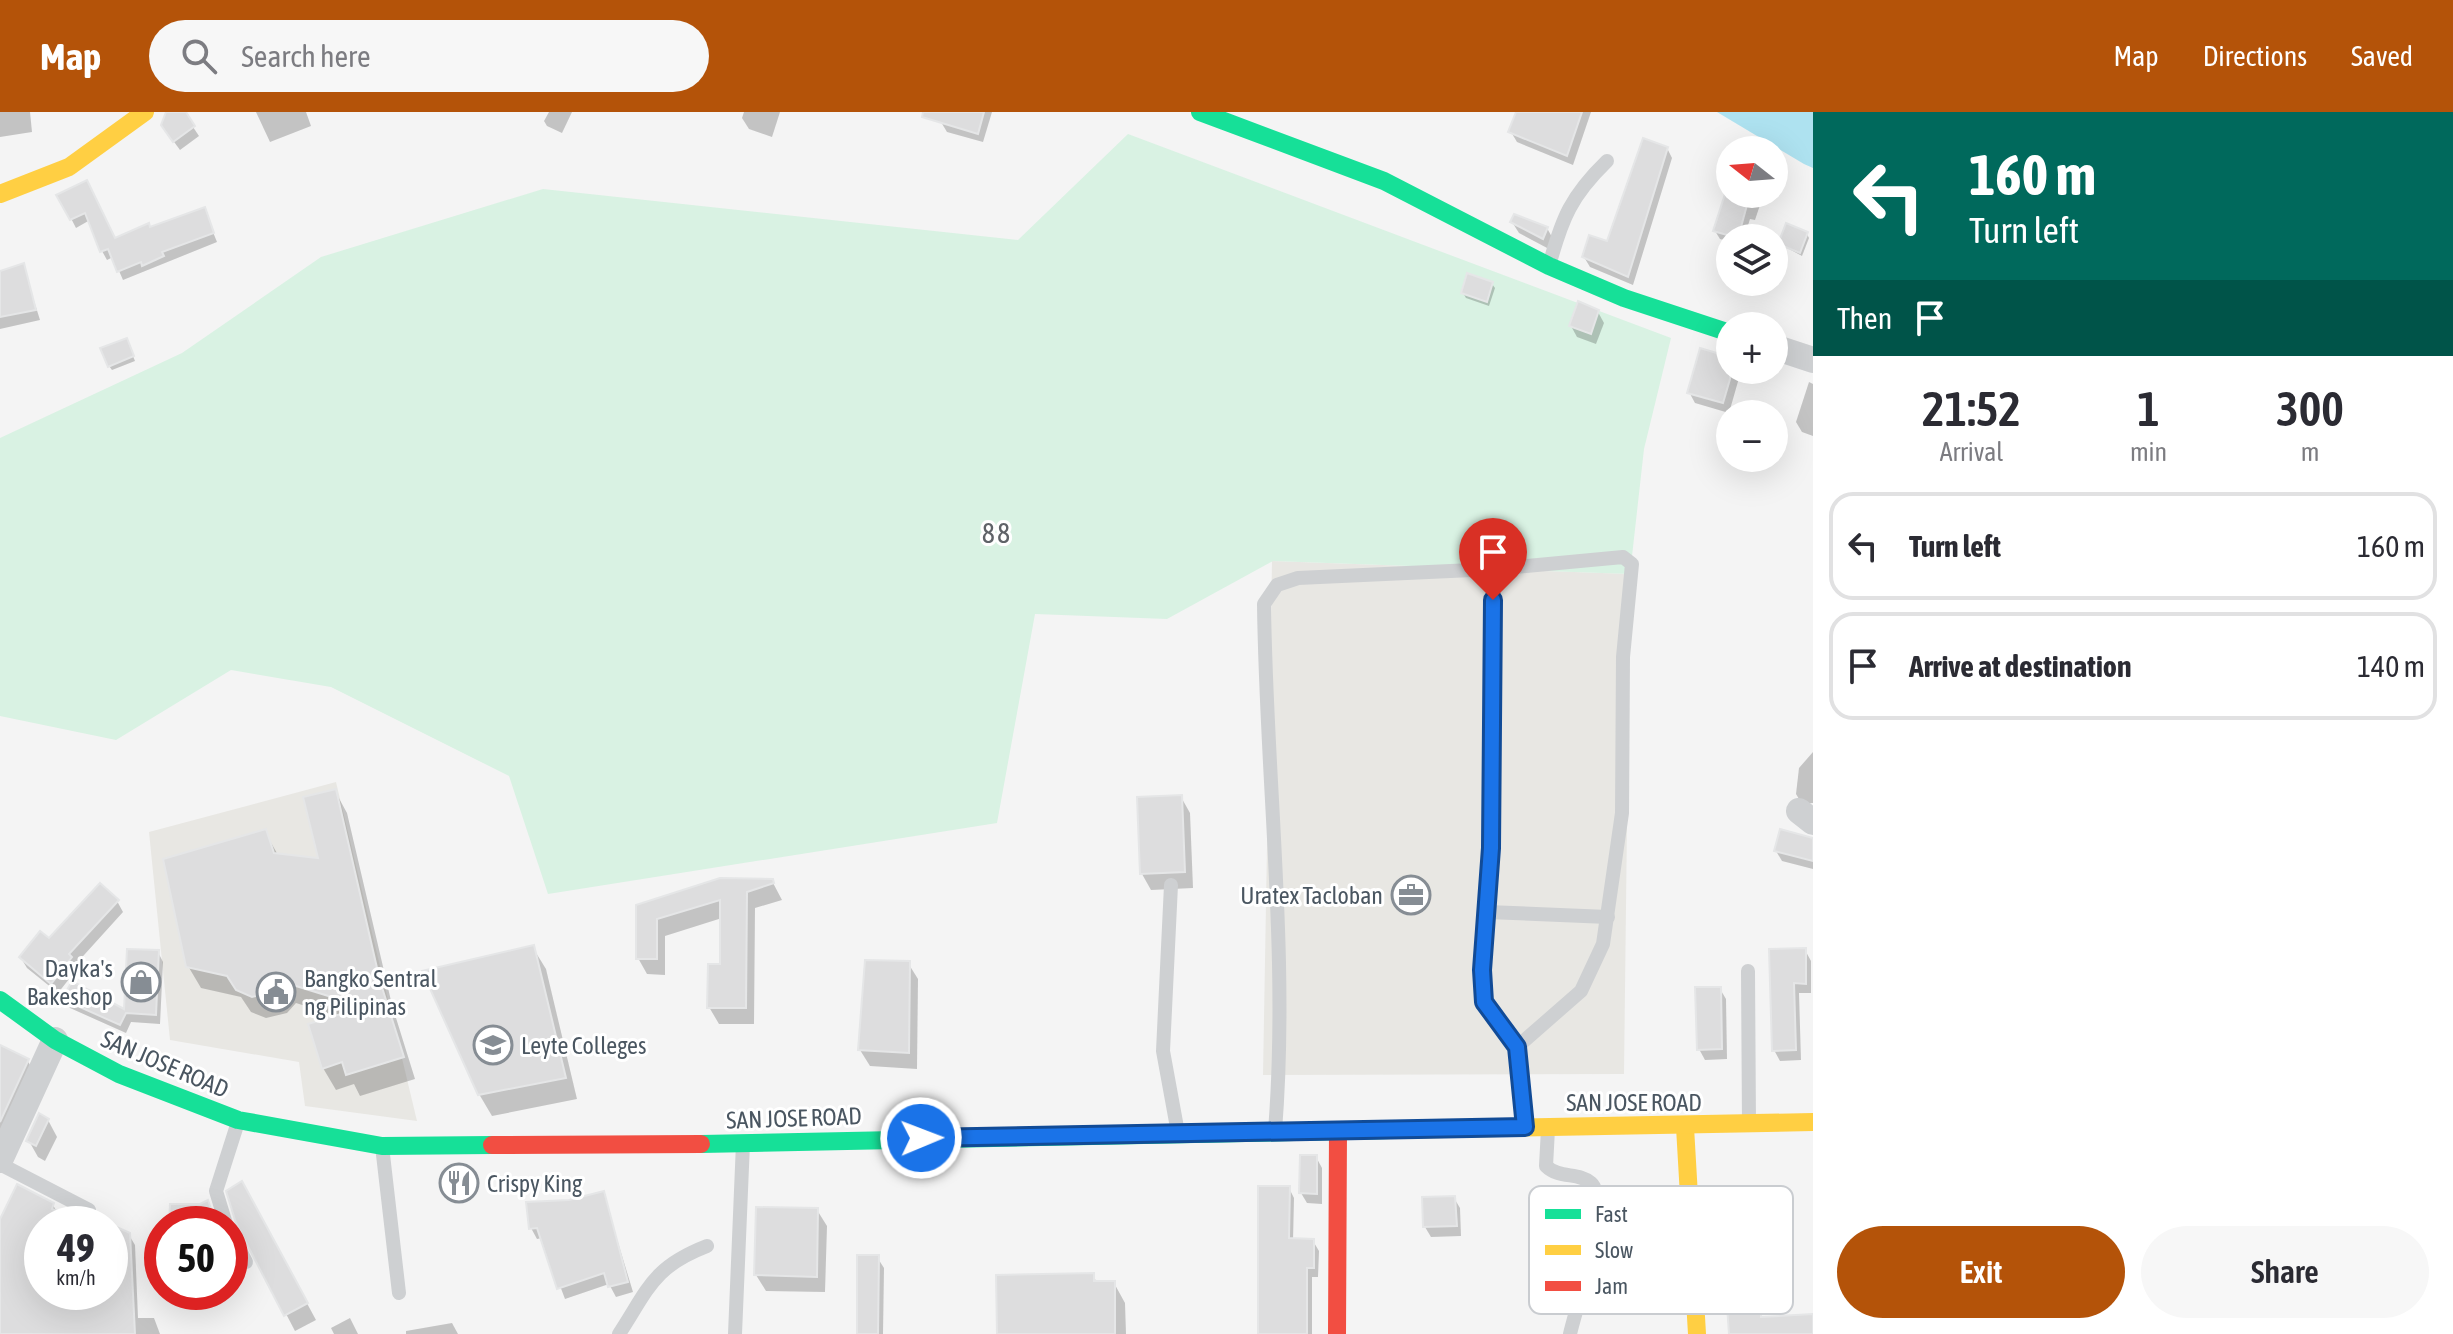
<!DOCTYPE html>
<meta charset="utf-8">
<style>
body{margin:0;font-family:"Asap Condensed",sans-serif;background:#f7f7f7;color:#2b2b33;height:100vh;display:flex;flex-direction:column;font-size:30px;white-space:nowrap}
*{box-sizing:border-box;margin:0}
p{font-size:26px;color:#7c7c81}
.icon{flex:none;width:44px;height:44px;fill:none;stroke:currentColor;stroke-width:2;stroke-linecap:round;stroke-linejoin:round}
.map{position:relative;flex:1;overflow:hidden}
.panel{display:flex;flex-direction:column;background:#fff;width:640px}
.panel>*{flex:none}
.banner{background:#00695c;color:#fff;overflow:hidden}
.needle{width:52px;rotate:287deg}
.controls{position:absolute;left:1716px;top:24px;display:grid;gap:16px}
.controls a{display:grid;place-items:center;width:72px;height:72px;border-radius:50%;background:#fff;box-shadow:0 8px 32px #0002;font-size:40px}
.speed{position:absolute;left:24px;top:1094px;display:flex;gap:16px;font-size:40px;font-weight:700;text-align:center}
.speed>*{display:grid;place-content:center;width:104px;height:104px;border-radius:50%;background:#fff;box-shadow:0 8px 32px #0002;line-height:1}
.speed small{font-size:20px;font-weight:400}
.speed .limit{border:12px solid #d22;background:#fff;color:#111}
.pin{position:absolute;display:grid;place-items:center;width:68px;height:68px;color:#fff;margin:-82px -34px;border-radius:50% 50% 50% 0;rotate:-45deg;box-shadow:0 0 8px #0007}
.pin .icon{rotate:45deg}
.me{position:absolute;width:88px;margin:-44px;rotate:89deg;stroke-linejoin:round;filter:drop-shadow(0 0 6px #0008)}
.turn{display:flex;align-items:center;gap:28px;height:168px;padding:0 24px;font-size:36px}
.turn .icon{width:104px;height:104px;stroke-width:2.5}
.turn b{display:block;font-size:56px;line-height:68px}
.then{display:flex;align-items:center;height:76px;padding:0 24px;background:#0003;gap:16px;font-size:30px}
.eta{display:flex;justify-content:space-evenly;align-items:center;height:136px;text-align:center}
.eta b{font-size:48px;font-weight:600;line-height:56px}
.button{display:flex;gap:16px;margin-top:auto;padding:16px 24px}
.button a{flex:1;height:92px;border-radius:48px;background:#b45309;color:#fff;font-size:32px;font-weight:600;line-height:92px;text-align:center}
.button a+a{background:#f7f7f7;color:#2b2b33}
ul{padding:0;list-style:none}
li{display:flex;align-items:center;gap:24px;height:108px;margin:0 16px 12px;padding:0 8px;border:4px solid #e1e1e2;border-radius:24px}
li div{flex:1}
li b{display:block;font-size:30px}
li em{font-style:normal}
header{display:flex;align-items:center;gap:48px;box-sizing:border-box;height:112px;padding:0 40px;background:#b45309;color:#fff}
header strong{font-size:38px}
nav{display:flex;gap:44px;margin-inline-start:auto;font-size:28px}
.search{width:560px;height:72px;background:#f7f7f7;display:flex;align-items:center;gap:20px;box-sizing:border-box;padding:0 28px;border-radius:44px;color:#7c7c81;font-size:30px}
main{display:flex;flex:1;min-height:0}
.map>svg:first-child{display:block}
.commercial{fill:#e8e7e3}
.green{fill:#d9f2e3}
.water{fill:#aee2f0}
.shadow{fill:#0003}
.building{fill:#ddddde;stroke:#e5e6e7;stroke-width:2}
.lines{fill:none;stroke-linecap:round;stroke-linejoin:round}
.lane{stroke:#ced0d2;stroke-width:14}
.street{stroke:#ced0d2;stroke-width:26}
.fast{stroke:#16e098;stroke-width:18}
.slow{stroke:#ffcf43;stroke-width:18}
.jam{stroke:#f24e42;stroke-width:18}
.route-casing{stroke:#114b97;stroke-width:20}
.route{stroke:#1a73e8;stroke-width:14}
.labels{text-anchor:middle;dominant-baseline:central;stroke-width:6;stroke-linejoin:round;paint-order:stroke}
.poi-label{font-size:24px;fill:#4a5661;stroke:#fff;text-anchor:start}
.street-label{font-size:24px;fill:#4a5661;stroke:#fff}
.quarter-label{font-size:28px;letter-spacing:2px;fill:#5f6368;stroke:#fff}
.key{fill:#fff;stroke:#c9ccd0;stroke-width:2}
.key-label{font-size:22px;fill:#4a5661}
</style>
<header>
<strong>Map</strong>
<div class="search"><svg class="icon" aria-label="search" viewBox="0 0 24 24"><circle cx="10" cy="10" r="6"/><path d="M15 15l6 6"/></svg>Search here</div>
<nav><a>Map</a><a>Directions</a><a>Saved</a></nav>
</header>
<main>
<div class="map">
<svg width="1813" height="1222" viewBox="0 0 1813 1222">
<rect width="100%" height="100%" fill="#f4f4f4"/>
<!-- commercial -->
<g class="commercial">
<path d="M1272,449L1630,462L1624,962L1263,963Z"/>
<path d="M336,670L417,1009L305,994L299,950L170,928L149,720Z"/>
</g>
<!-- green -->
<path class="green" d="M1128,22L1671,226L1644,337L1630,462L1273,449L1167,507L1035,502L997,711L548,782L509,664L331,575L231,558L116,628L0,604V326L182,241L321,145L543,77L1018,128Z"/>
<!-- water -->
<path class="water" d="M1717,0H1813V56L1804,52Z"/>
<!-- shadow -->
<g class="shadow">
<path d="M0,0H30L32,20L0,25Z"/>
<path d="M167,0H183L199,24L180,38L169,23Z"/>
<path d="M256,0H306L311,14L270,30Z"/>
<path d="M549,0H572L562,21L547,14L544,9Z"/>
<path d="M744,0H780L772,25L749,17L742,6Z"/>
<path d="M944,0H992L983,30L947,20L941,10Z"/>
<path d="M1518,0H1591L1573,53L1517,30L1511,20Z"/>
<path d="M1667,36L1672,46L1633,173L1590,155L1584,145L1608,132Z"/>
<path d="M1729,73L1730,82H1756L1761,90L1755,108L1750,107L1744,126H1730V130L1720,127L1715,119Z"/>
<path d="M91,79L115,128L204,98L217,130L123,168L113,145L107,148L102,139L90,108L76,116L59,83Z"/>
<path d="M1512,110L1547,116L1553,127L1549,137L1519,121Z"/>
<path d="M1807,122L1809,126L1802,144L1780,132Z"/>
<path d="M23,154L40,208L0,217V161Z"/>
<path d="M1492,172L1495,176L1489,194L1466,186L1463,181Z"/>
<path d="M1598,200L1604,211L1596,232L1577,225L1571,214Z"/>
<path d="M128,232L135,249L112,258L109,254Z"/>
<path d="M1730,247V258L1741,259L1729,301L1695,291L1689,280Z"/>
<path d="M1809,270L1813,272V324L1802,320L1796,310Z"/>
<path d="M1813,640V691L1802,692L1796,682L1799,656Z"/>
<path d="M335,679L347,701L392,893L415,967L360,984L354,972L336,978L323,956L340,905L296,891L287,901L266,906L251,900L241,885L201,876L188,854L265,720L278,743L320,749Z"/>
<path d="M1181,685L1190,701L1193,776L1151,778L1142,762Z"/>
<path d="M1813,727V757L1782,749L1776,739Z"/>
<path d="M772,769L782,788L755,796L754,912H719L709,895L722,854V806L665,824V863L647,862L638,846V795Z"/>
<path d="M117,789L123,800L75,853L77,857L58,881L27,856L21,846Z"/>
<path d="M533,836L546,857L577,987L492,1004L479,982Z"/>
<path d="M1805,838L1811,849V881H1799L1801,948L1780,949L1774,938L1771,839Z"/>
<path d="M158,840L163,850L160,912L131,910L126,921L70,896L65,887L125,900Z"/>
<path d="M908,851L918,867L917,957L870,954L860,938Z"/>
<path d="M1720,877L1726,887L1727,947L1705,948L1699,937Z"/>
<path d="M0,933L27,948L33,958L0,1028Z"/>
<path d="M48,1008L57,1025L45,1049L38,1045L29,1029Z"/>
<path d="M1316,1045L1322,1056V1092L1307,1091L1301,1081Z"/>
<path d="M1289,1076L1294,1086L1293,1129H1313L1319,1139L1318,1165H1312V1222H1259Z"/>
<path d="M603,1081L633,1180L616,1185L609,1172L565,1187L542,1126L537,1127L531,1116L569,1090Z"/>
<path d="M1454,1086L1460,1096L1461,1124L1431,1125L1425,1115Z"/>
<path d="M251,1088L316,1208L295,1219L238,1110Z"/>
<path d="M53,1093L58,1102L84,1112H106H42V1180H110V1114L129,1123L135,1133L138,1206H154L160,1222H0V1107Z"/>
<path d="M817,1098L827,1114L825,1180L766,1179L756,1163Z"/>
<path d="M877,1145L884,1156L883,1222H859Z"/>
<path d="M1093,1163L1097,1171H1114L1125,1191L1126,1222H999Z"/>
<path d="M350,1206L358,1222H334L331,1216Z"/>
<path d="M452,1211L458,1222H406V1219Z"/>
</g>
<!-- building -->
<g class="building">
<path d="M166,0H186L195,14L173,30L161,13Z"/>
<path d="M923,0H984L978,22L922,5Z"/>
<path d="M1516,0H1582L1567,44L1508,20Z"/>
<path d="M1643,26L1668,35L1628,165L1582,145L1589,123L1607,129Z"/>
<path d="M87,68L115,126L149,111L150,115L205,95L214,121L162,140L164,144L142,154L141,150L117,160L108,137L100,140L85,101L70,108L56,83Z"/>
<path d="M1725,82H1750L1738,126L1713,119Z"/>
<path d="M1514,102L1548,115L1543,127L1510,110Z"/>
<path d="M1786,111L1808,120L1800,141L1778,132Z"/>
<path d="M24,151L36,198L0,205V159Z"/>
<path d="M1467,161L1493,170L1487,190L1461,181Z"/>
<path d="M1578,189L1599,198L1591,222L1569,214Z"/>
<path d="M127,226L134,244L108,255L100,236Z"/>
<path d="M1700,236L1730,245V267L1723,291L1687,281Z"/>
<path d="M336,677L380,869L404,945L346,963L342,950L322,957L308,912L364,895L283,870L275,879L252,885L236,878L227,864L186,855L163,747L266,717L274,741L318,746L303,685Z"/>
<path d="M1182,683L1185,760L1140,762L1137,685Z"/>
<path d="M1780,717L1813,726V749L1774,739Z"/>
<path d="M720,766L773,767L774,771L747,780L746,896H707L708,852H720V788L657,807V847H636V793Z"/>
<path d="M100,771L119,788L69,842L72,845L51,872L19,845L40,819L49,826Z"/>
<path d="M534,833L566,966L478,983L422,859Z"/>
<path d="M1806,836V872L1794,871L1796,938L1772,939L1769,837Z"/>
<path d="M127,837L159,838L156,903L126,901L120,913L62,887L72,869L124,897Z"/>
<path d="M865,848L910,849L909,941L858,938Z"/>
<path d="M1695,875H1721L1722,937L1697,938Z"/>
<path d="M0,933L29,947L0,1010Z"/>
<path d="M39,1001L49,1007L36,1034L26,1029Z"/>
<path d="M1300,1043H1317V1082L1299,1081Z"/>
<path d="M242,1069L308,1191L284,1204L236,1111L226,1079Z"/>
<path d="M17,1072L54,1091L52,1097L87,1111L42,1112V1180H110V1112L130,1121L135,1222H0V1107Z"/>
<path d="M1258,1074H1290L1289,1126L1314,1127V1156H1307V1222H1258Z"/>
<path d="M604,1079L628,1170L608,1175L604,1161L557,1177L537,1116L529,1117L526,1090L569,1088Z"/>
<path d="M1455,1084L1457,1114L1423,1115L1422,1085Z"/>
<path d="M208,1088L216,1112H169L170,1092H200Z"/>
<path d="M756,1095L818,1096L817,1165L754,1163Z"/>
<path d="M857,1143H879L878,1222H857Z"/>
<path d="M1094,1161V1169H1115V1222H997L996,1163Z"/>
<path d="M1761,1191V1205L1813,1202V1222H1729L1727,1194Z"/>
</g>
<g class="lines">
<!-- lane -->
<g class="lane">
<path d="M1549,154C1562,106 1571,84 1607,49"/>
<path d="M1494,457L1491,736L1482,858L1484,890L1517,935L1525,1015"/>
<path d="M1171,773L1163,939L1178,1021"/>
<path d="M1487,800L1608,805"/>
<path d="M1748,859L1749,1013"/>
<path d="M1548,1017L1546,1054C1559,1067 1579,1060 1591,1071C1612,1090 1576,1195 1570,1222"/>
<path d="M1275,1019C1289,843 1266,667 1264,492L1277,473L1298,466L1494,457L1623,445L1632,452L1623,545L1622,701L1603,832L1581,879L1517,935"/>
<path d="M382,1034L399,1181"/>
<path d="M0,1052L89,1098"/>
<path d="M226,1112L216,1079L238,1010"/>
<path d="M230,1119L246,1150"/>
<path d="M619,1222C649,1176 653,1155 707,1134"/>
<path d="M735,1222L743,1031"/>
</g>
<!-- street -->
<g class="street">
<path d="M1774,235L1813,248"/>
<path d="M1799,699L1813,710"/>
<path d="M0,1048L55,928"/>
</g>
<!-- fast -->
<g class="fast">
<path d="M1200,0L1384,69L1549,154L1624,186L1730,221"/>
<path d="M0,888L55,928L119,962L238,1008L382,1034L492,1033"/>
<path d="M701,1032L1390,1018"/>
</g>
<!-- slow -->
<g class="slow">
<path d="M0,82L69,55L145,0"/>
<path d="M1685,1015L1697,1222"/>
<path d="M1390,1018L1813,1010"/>
</g>
<!-- jam -->
<g class="jam">
<path d="M492,1033L701,1032"/>
<path d="M1337,1222L1338,1019"/>
</g>
</g>
<g class="lines">
<defs>
<path id="route" d="M921,1026L1525,1015L1517,935L1484,890L1482,858L1491,736L1493,488"/>
</defs>
<!-- route casing -->
<use href="#route" class="route-casing"/>
<!-- route -->
<use href="#route" class="route"/>
</g>
<!-- icons -->
<defs>
<symbol id="office-ring" viewBox="-11 -11 22 22"><circle r="9.5" fill="#fff" stroke="#868d94" stroke-width="1.5"/><path d="M-6-3h4V-5.5h4V-3h4V5H-6ZM-1-4.5V-3h2v-1.5ZM-6 0V1H6V0Z" fill="#868d94"/></symbol>
<symbol id="shop-ring" viewBox="-11 -11 22 22"><circle r="9.5" fill="#fff" stroke="#868d94" stroke-width="1.5"/><path d="M-5-2.5h2.3a2.7 3.5 0 0 1 5.4 0H5L5.5 6h-11ZM-1.5-2.5h3a1.5 2.3 0 0 0-3 0Z" fill="#868d94"/></symbol>
<symbol id="civic-ring" viewBox="-11 -11 22 22"><circle r="9.5" fill="#fff" stroke="#868d94" stroke-width="1.5"/><path d="M-.6-6.5H3V-4.5H.6V-3L4-1V1h2V6H-6V1h2V-1L-.6-3ZM-1.2 2.5V6h2.4V2.5Z" fill="#868d94"/></symbol>
<symbol id="university-ring" viewBox="-11 -11 22 22"><circle r="9.5" fill="#fff" stroke="#868d94" stroke-width="1.5"/><path d="M0-5L7-2L0 1L-7-2ZM-4 1L0 2.5L4 1V4Q0 6-4 4Z" fill="#868d94"/></symbol>
<symbol id="restaurant-ring" viewBox="-11 -11 22 22"><circle r="9.5" fill="#fff" stroke="#868d94" stroke-width="1.5"/><path d="M-5-6h1v4h1v-4h1v4h1v-4h1v5L-1.5 .5V6h-2V.5L-5-1ZM5-6V6H3V1.5H1.5Q1.5-4 5-6Z" fill="#868d94"/></symbol>
</defs>
<g fill-rule="evenodd">
<use href="#office-ring" x="1389" y="761" width="44" height="44"/>
<use href="#shop-ring" x="119" y="848" width="44" height="44"/>
<use href="#civic-ring" x="254" y="858" width="44" height="44"/>
<use href="#university-ring" x="471" y="911" width="44" height="44"/>
<use href="#restaurant-ring" x="437" y="1049" width="44" height="44"/>
</g>
<g class="labels">
<!-- poi labels -->
<g class="poi-label">
<text x="1383" y="783" text-anchor="end">Uratex Tacloban</text>
<text x="113" y="856" text-anchor="end">Dayka's<tspan x="113" dy="28">Bakeshop</tspan></text>
<text x="304" y="866">Bangko Sentral<tspan x="304" dy="28">ng Pilipinas</tspan></text>
<text x="521" y="933">Leyte Colleges</text>
<text x="487" y="1071">Crispy King</text>
</g>
<!-- street labels -->
<g class="street-label">
<text transform="translate(165 952) rotate(23)">SAN JOSE ROAD</text>
<text x="1634" y="990">SAN JOSE ROAD</text>
<text transform="translate(794 1006) rotate(-2)">SAN JOSE ROAD</text>
</g>
<!-- quarter labels -->
<g class="quarter-label">
<text x="997" y="421">88</text>
</g>
</g>
<!-- legend -->
<rect x="1529" y="1074" width="264" height="128" rx="12" class="key"/>
<rect x="1545" y="1097" width="36" height="10" fill="#16e098"/>
<rect x="1545" y="1133" width="36" height="10" fill="#ffcf43"/>
<rect x="1545" y="1169" width="36" height="10" fill="#f24e42"/>
<g class="key-label">
<text x="1595" y="1110">Fast</text>
<text x="1595" y="1146">Slow</text>
<text x="1595" y="1182">Jam</text>
</g>
</svg>
<div class="controls">
<a><svg class="needle" viewBox="-14 -14 28 28"><path d="M0-13l5 13h-10z" fill="#e53935"/><path d="M0 13l5-13h-10z" fill="#7c7c81"/></svg></a>
<a><svg class="icon" aria-label="layers" viewBox="0 0 24 24"><path d="M12 4l9 5-9 5-9-5zM3 14l9 5 9-5"/></svg></a>
<a>+</a>
<a>−</a>
</div>
<div class="speed"><div>49<small>km/h</small></div><div class="limit">50</div></div>
<div class="pin" style="left:1493px;top:488px;background:#d93025"><svg class="icon" aria-label="arrive" viewBox="0 0 24 24"><path d="M6 21V4h12l-3 4 3 4H6"/></svg></div>
<svg class="me" style="left:921px;top:1026px" viewBox="-20 -20 40 40"><circle r="17" fill="#1a73e8" stroke="#fff" stroke-width="3"/><path d="M0-11L8 9 0 5-8 9z" fill="#fff"/></svg>
</div>
<section class="panel">
<div class="banner">
<div class="turn"><svg class="icon" aria-label="left" viewBox="0 0 24 24"><path d="M17 20v-9H6M10 6l-5 5 5 5"/></svg><div><b>160 m</b>Turn left</div></div>
<div class="then">Then<svg class="icon" aria-label="arrive" viewBox="0 0 24 24"><path d="M6 21V4h12l-3 4 3 4H6"/></svg></div>
</div>
<div class="eta">
<div><b>21:52</b><p>Arrival</p></div>
<div><b>1</b><p>min</p></div>
<div><b>300</b><p>m</p></div>
</div>
<ul>
<li><svg class="icon" aria-label="left" viewBox="0 0 24 24"><path d="M17 20v-9H6M10 6l-5 5 5 5"/></svg><div><b>Turn left</b></div><em>160 m</em></li>
<li><svg class="icon" aria-label="arrive" viewBox="0 0 24 24"><path d="M6 21V4h12l-3 4 3 4H6"/></svg><div><b>Arrive at destination</b></div><em>140 m</em></li>
</ul>
<div class="button"><a>Exit</a><a>Share</a></div>
</section>
</main>
